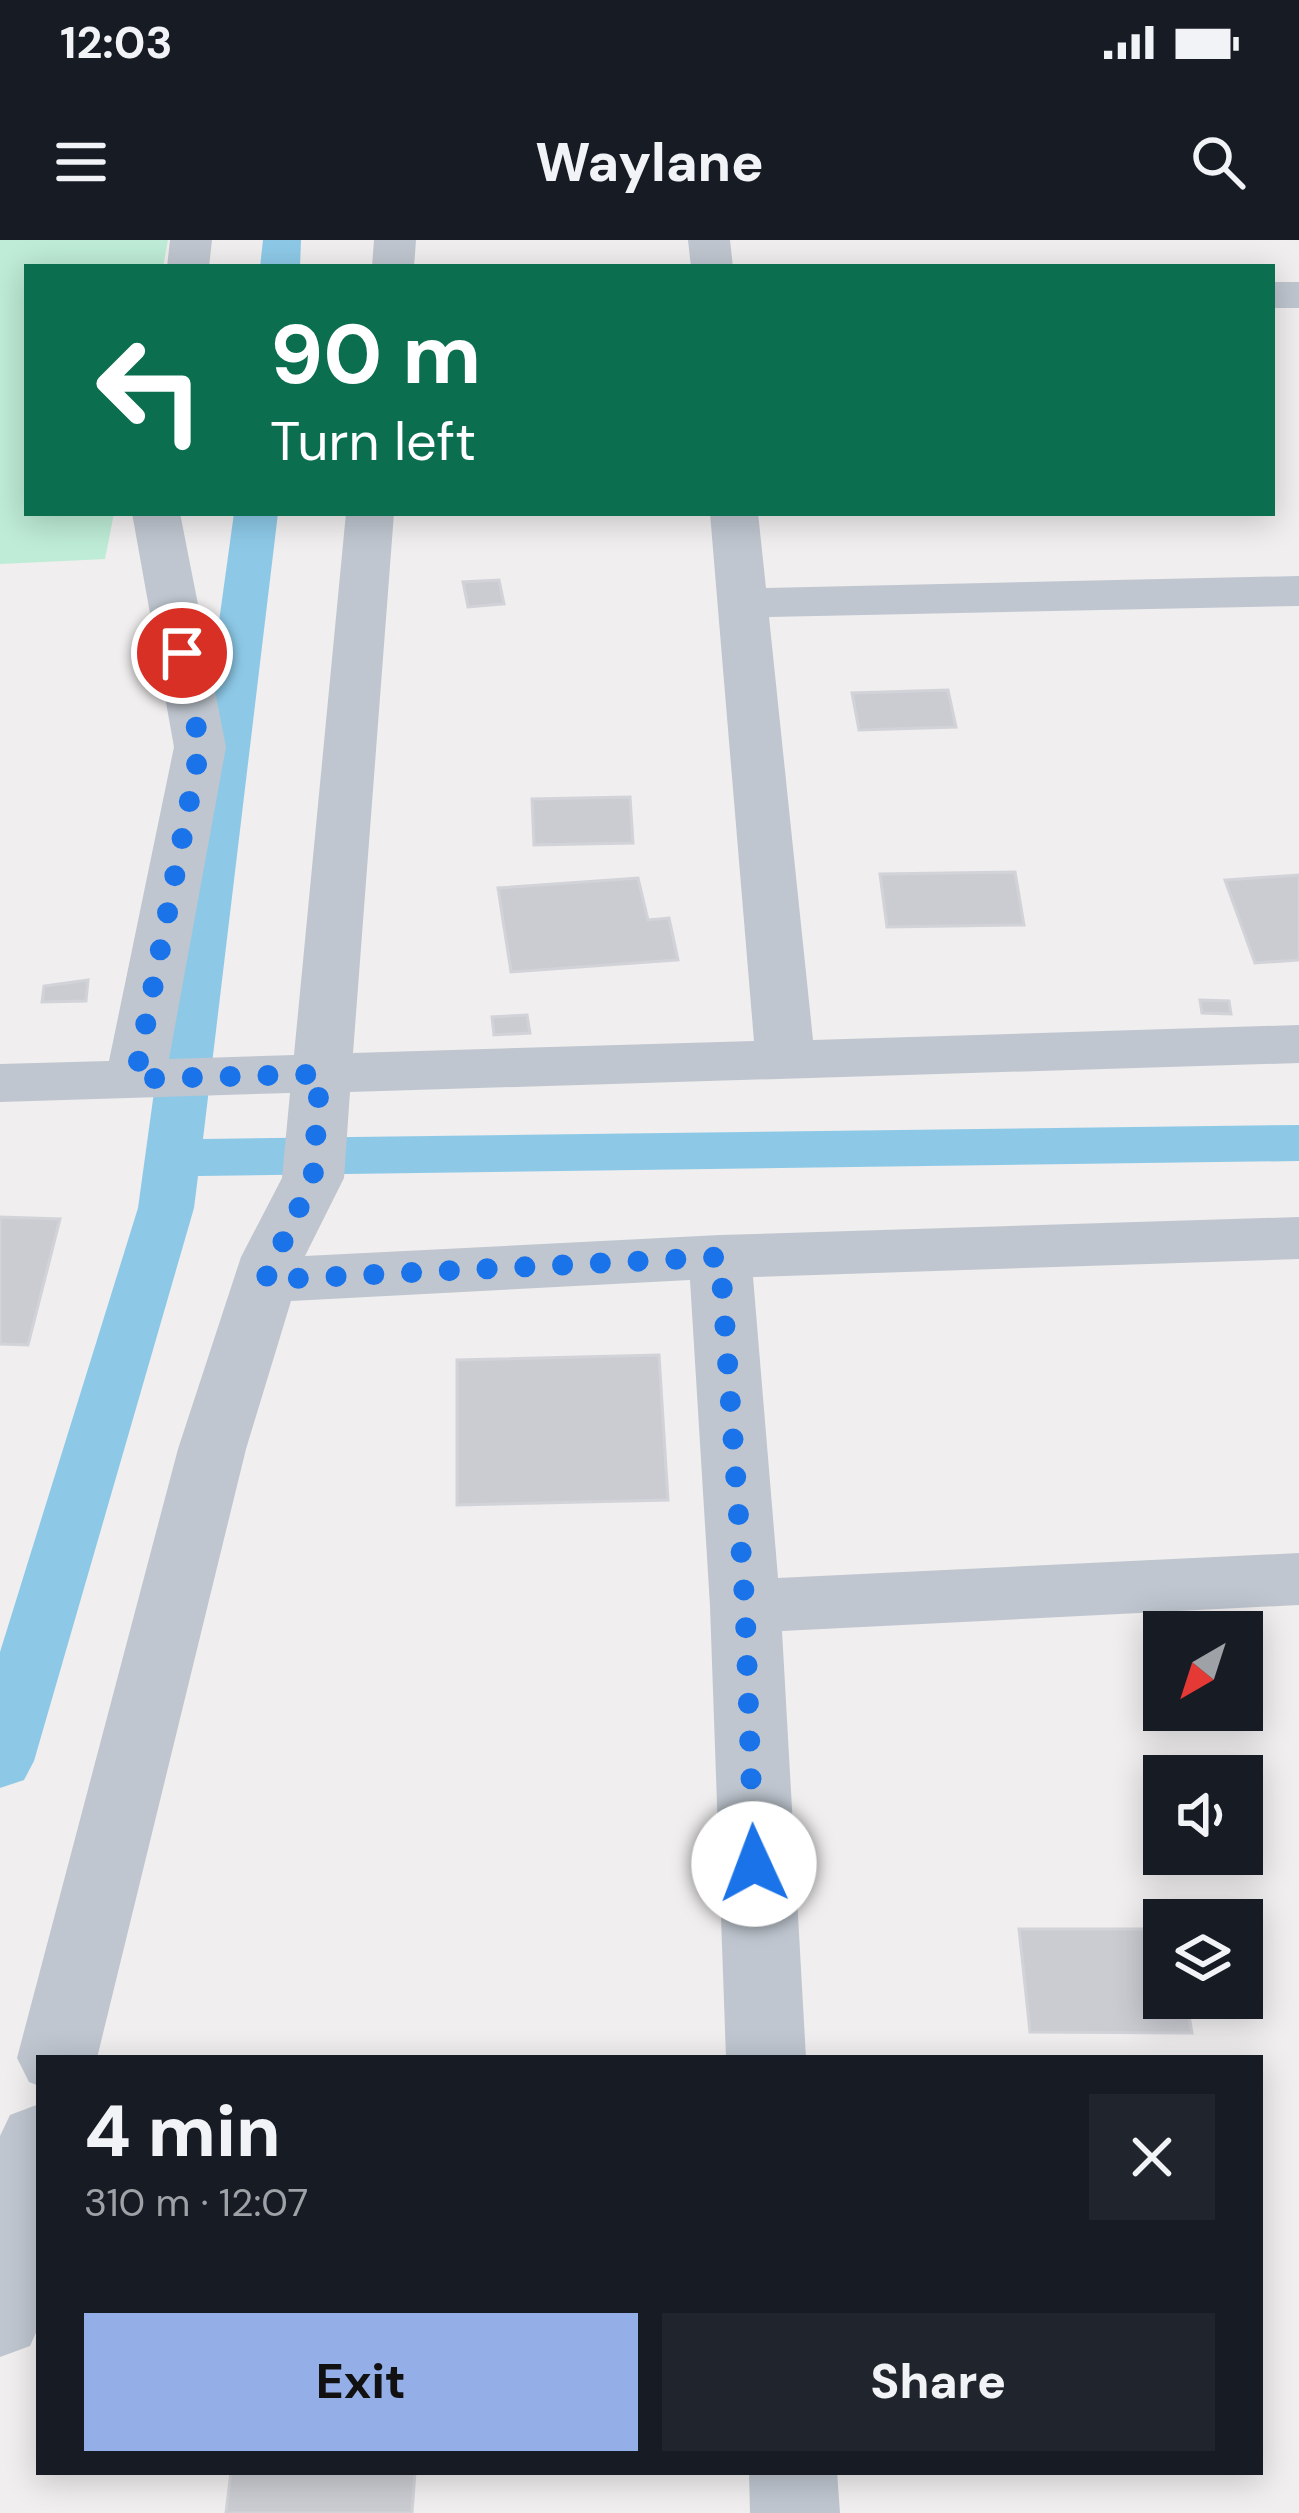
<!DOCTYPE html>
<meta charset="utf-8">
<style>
body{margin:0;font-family:"DM Sans",sans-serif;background:#20242c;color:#f1f3f6;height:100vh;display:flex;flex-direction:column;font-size:45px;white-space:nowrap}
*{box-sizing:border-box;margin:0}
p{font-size:39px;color:#9ea1a6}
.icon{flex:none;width:66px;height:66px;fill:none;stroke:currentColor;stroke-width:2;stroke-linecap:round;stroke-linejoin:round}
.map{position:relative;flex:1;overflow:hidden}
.details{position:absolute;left:36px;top:1815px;width:1227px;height:420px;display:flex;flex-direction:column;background:#171b24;border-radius:0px;box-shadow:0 6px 30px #0003}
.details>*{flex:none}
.top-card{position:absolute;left:24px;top:24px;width:1251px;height:252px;border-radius:0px;box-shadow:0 6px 30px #0003;background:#0b6e4f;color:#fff;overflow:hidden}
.needle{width:78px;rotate:219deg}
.buttons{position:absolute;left:1143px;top:1371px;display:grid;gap:24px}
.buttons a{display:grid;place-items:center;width:120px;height:120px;border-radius:0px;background:#171b24;box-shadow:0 6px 30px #0003;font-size:60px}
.pin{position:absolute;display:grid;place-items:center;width:102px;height:102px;color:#fff;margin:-51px;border:6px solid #fff;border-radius:50%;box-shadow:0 3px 12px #0007}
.me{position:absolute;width:132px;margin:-66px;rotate:358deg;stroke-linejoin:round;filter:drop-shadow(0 0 9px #0008)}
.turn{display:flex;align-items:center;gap:42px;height:252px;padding:0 48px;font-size:54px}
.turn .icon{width:156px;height:156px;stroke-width:2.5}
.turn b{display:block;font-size:84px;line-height:102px}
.round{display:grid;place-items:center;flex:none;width:126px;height:126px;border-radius:0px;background:#20242c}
.headline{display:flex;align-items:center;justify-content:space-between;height:204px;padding:0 48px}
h1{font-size:72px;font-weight:800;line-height:90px}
.cta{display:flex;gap:24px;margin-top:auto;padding:24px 48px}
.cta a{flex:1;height:138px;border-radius:0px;background:#94aee8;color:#111;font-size:48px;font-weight:800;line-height:138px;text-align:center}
.cta a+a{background:#20242c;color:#f1f3f6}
.status{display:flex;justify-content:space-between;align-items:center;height:84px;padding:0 60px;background:#171b24;direction:ltr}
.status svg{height:33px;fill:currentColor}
header{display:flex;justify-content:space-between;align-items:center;height:156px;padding:0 48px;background:#171b24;font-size:54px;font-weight:800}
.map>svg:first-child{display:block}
.green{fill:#beecd6}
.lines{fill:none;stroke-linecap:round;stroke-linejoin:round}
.canal{fill:#8dc9e7;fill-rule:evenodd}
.building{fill:#cbccd2;stroke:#d2d3d9;stroke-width:3}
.minor{fill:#bfc6cf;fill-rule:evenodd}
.route{stroke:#1a73e8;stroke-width:21;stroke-dasharray:0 37.8}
</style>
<div class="status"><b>12:03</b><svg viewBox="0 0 49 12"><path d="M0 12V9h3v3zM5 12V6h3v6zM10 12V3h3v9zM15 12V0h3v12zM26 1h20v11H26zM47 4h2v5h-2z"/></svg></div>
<header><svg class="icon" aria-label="menu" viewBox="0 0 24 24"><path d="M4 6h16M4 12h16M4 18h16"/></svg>Waylane<svg class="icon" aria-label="search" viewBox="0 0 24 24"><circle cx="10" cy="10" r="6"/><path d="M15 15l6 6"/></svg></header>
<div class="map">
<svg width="1299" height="2273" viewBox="0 0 1299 2273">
<rect width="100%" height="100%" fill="#f0eeee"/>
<!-- green -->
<path class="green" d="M0,0H168L163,27H27V273H114L105,319L0,324Z"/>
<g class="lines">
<!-- canal -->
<g class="canal">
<path d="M263,0H301L300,27H260Z"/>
<path d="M234,273H278L203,899L1299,885V921L198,936L194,968L34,1521L24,1540L0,1548V1412L138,968Z"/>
</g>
</g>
<!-- building -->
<g class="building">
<path d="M499,340L504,364L468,367L463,342Z"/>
<path d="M948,450L956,487L859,490L852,453Z"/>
<path d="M630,557L633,603L534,605L532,559Z"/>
<path d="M1015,632L1024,685L887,687L880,634Z"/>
<path d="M1299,635V720L1255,723L1225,640Z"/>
<path d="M638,638L648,680L669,678L678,720L511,732L498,648Z"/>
<path d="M88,740L86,761L42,762L44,746Z"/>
<path d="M1200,760L1229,761L1231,774L1202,773Z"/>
<path d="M527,775L530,793L494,795L492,777Z"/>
<path d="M0,977L60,979L28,1105L0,1104Z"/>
<path d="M659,1115L668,1260L457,1265V1120Z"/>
<path d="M1019,1689H1164V1758H1186L1192,1793L1030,1792Z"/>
<path d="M231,2232H415L412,2273H226Z"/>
</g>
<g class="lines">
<!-- minor -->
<g class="minor">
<path d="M170,0H212L209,27H167Z"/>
<path d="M374,0H416L414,27H372Z"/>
<path d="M688,0H730L733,27H691Z"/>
<rect x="1272" y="42" width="27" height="26"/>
<path d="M132,273H180L226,507L169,819L294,815L346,273H394L353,813L754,801L710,273H758L766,348L1299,336V366L769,377L813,800L1299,785V823L350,852L344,938L305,1016L720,995L1299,977V1019L753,1037L778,1338L1299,1313V1365L782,1391L806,1818H726L710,1366L690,1040L291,1061L246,1209L97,1818H39V1846L29,1842L17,1818L178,1209L241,1017L282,938L290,853L0,862V824L109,821L174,507Z"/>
<path d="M39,1864V2086L30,2106L0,2117V1896L10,1875Z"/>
<path d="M749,2232H837L840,2273H750Z"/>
</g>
</g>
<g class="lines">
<!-- route -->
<path class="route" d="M182,413L200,507L135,839L320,834L313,938L265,1040L720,1017L745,1366L754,1624"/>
</g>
</svg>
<div class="buttons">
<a><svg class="needle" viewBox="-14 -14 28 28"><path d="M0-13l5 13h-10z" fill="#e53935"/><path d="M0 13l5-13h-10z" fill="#9ea1a6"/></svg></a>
<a><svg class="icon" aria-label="sound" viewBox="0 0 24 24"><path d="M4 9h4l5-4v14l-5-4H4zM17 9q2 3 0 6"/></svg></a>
<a><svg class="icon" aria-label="layers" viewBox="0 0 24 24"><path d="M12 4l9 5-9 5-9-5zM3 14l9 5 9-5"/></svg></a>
</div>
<div class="pin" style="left:182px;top:413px;background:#d93025"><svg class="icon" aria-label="arrive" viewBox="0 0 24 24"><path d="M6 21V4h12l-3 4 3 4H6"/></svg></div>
<svg class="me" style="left:754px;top:1624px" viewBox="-20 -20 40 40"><circle r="19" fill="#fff"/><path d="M0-13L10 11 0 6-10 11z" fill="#1a73e8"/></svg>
<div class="top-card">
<div class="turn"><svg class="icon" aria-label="left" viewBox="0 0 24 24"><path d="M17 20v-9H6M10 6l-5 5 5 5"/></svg><div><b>90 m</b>Turn left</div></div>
</div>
<section class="details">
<div class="headline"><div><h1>4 min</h1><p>310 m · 12:07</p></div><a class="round"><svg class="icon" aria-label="close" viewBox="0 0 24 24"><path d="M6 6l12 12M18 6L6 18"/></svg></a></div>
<div class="cta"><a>Exit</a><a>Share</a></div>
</section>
</div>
